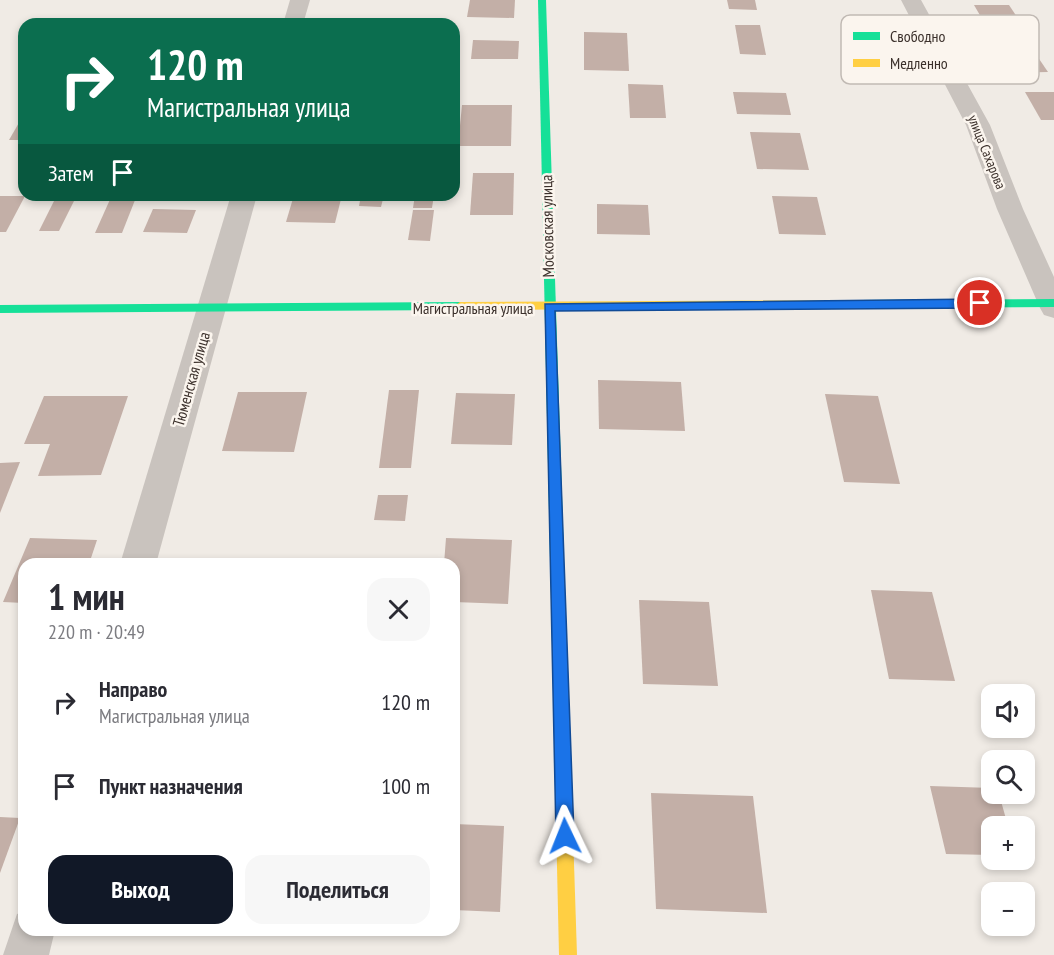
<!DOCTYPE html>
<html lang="ru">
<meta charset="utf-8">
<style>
body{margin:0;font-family:"PT Sans Narrow",sans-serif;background:#f7f7f7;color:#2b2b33;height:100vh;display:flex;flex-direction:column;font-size:22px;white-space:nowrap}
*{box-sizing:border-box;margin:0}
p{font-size:20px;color:#7c7c81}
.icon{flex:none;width:33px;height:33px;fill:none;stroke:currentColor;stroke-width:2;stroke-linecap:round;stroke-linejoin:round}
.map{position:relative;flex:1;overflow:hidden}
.details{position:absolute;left:18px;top:558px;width:442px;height:378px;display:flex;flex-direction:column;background:#fff;border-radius:18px;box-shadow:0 3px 9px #0003}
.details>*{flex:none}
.hud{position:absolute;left:18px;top:18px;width:442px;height:183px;border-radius:18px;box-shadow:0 3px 9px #0003;background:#0b6e4f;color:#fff;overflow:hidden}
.buttons{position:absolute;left:981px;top:684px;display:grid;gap:12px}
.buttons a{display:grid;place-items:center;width:54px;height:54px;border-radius:12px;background:#fff;box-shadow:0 3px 9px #0003;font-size:30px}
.pin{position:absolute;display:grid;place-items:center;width:51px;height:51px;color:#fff;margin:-26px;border:3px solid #fff;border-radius:50%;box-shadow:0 2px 6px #0007}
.me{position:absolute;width:66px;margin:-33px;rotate:358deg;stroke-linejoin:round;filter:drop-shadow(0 0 4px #0008)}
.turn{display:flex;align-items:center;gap:21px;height:126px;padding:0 30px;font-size:27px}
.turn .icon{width:78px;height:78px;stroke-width:2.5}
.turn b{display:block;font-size:42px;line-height:51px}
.then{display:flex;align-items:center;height:57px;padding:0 30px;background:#0003;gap:12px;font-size:22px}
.round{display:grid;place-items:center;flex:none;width:63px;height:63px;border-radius:18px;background:#f7f7f7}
.overview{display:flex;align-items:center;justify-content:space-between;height:102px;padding:0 30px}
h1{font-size:36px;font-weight:700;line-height:45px}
.action{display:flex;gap:12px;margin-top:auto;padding:12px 30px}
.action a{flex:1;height:69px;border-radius:18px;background:#111827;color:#fff;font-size:24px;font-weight:700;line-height:69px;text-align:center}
.action a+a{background:#f7f7f7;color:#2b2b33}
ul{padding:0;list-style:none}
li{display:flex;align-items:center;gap:18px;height:84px;padding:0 30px}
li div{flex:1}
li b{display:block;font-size:22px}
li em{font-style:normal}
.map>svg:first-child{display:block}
.building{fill:#c3afa7}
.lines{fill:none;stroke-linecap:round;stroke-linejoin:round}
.street{fill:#c9c3be;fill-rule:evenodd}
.fast{fill:#16e098;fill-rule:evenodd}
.slow{fill:#ffcf43;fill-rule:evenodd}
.route{fill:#1a73e8;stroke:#114b97;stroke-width:1.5}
.labels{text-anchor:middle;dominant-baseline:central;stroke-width:5;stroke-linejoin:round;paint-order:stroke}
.far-street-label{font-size:14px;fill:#3b302b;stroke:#fbf5ee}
.street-label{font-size:16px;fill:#3b302b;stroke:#fbf5ee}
.key{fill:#fbf5ee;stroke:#c1bab4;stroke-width:1.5}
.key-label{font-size:16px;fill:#3b302b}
</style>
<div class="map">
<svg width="1054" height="955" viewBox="0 0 1054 955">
<rect width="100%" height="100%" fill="#f0ebe5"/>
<!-- building -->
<g class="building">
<path d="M470,0H515L514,18L467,17Z"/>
<path d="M727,0H755L757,10L729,9Z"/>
<path d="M974,5H1009L1017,17H981Z"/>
<path d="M735,25H760L766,55L740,54Z"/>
<path d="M584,32L627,33L629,71L584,70Z"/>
<path d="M473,40L519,41L518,59H471Z"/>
<path d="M997,50H1033L1048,72L1011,73Z"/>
<path d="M628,84L663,85L666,118H630Z"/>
<path d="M733,92L786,93L791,115L737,114Z"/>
<path d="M1025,92H1054V120H1041Z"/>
<path d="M462,105H512L511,146H458Z"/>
<path d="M24,114V140H9Z"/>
<path d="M750,132L800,133L809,170L757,169Z"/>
<path d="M473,173H514L513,215H470Z"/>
<path d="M57,195H77L59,231H39Z"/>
<path d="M112,195H137L122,233H95Z"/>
<path d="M294,195H342L335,223L286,222Z"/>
<path d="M361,195H384L381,207L359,206Z"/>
<path d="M415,195H434L432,208H413Z"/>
<path d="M0,196H25L6,232H0Z"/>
<path d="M772,196L817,197L826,235L779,234Z"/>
<path d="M597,204L648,205L650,235L597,234Z"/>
<path d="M153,209L196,210L187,233L143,232Z"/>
<path d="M413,210H434L430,241L408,240Z"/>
<path d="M598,380L681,382L685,431L599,429Z"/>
<path d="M389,390H419L411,468H379Z"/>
<path d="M238,392H307L294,452L222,451Z"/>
<path d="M456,393L515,394L512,445L451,444Z"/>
<path d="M825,394L878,396L900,484L844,482Z"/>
<path d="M44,396H128L101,475L38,476L50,444H24Z"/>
<path d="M20,462L0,513V463Z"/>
<path d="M378,495H408L405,521L374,520Z"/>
<path d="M30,538L97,540L89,564H24V603L3,602Z"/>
<path d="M446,538L512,540L508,604L454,602V564H444Z"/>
<path d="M871,590L932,592L955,681L889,679Z"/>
<path d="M639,600L709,602L718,686L643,684Z"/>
<path d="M930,786L992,788V794H999L1008,826H992V855L946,854Z"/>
<path d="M651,793L753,796L767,913L656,909Z"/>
<path d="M0,817L20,818L0,873Z"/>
<path d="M454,824L504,826L500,912L454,910Z"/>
</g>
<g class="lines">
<!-- street -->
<g class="street">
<path d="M290,0H310L303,24H283Z"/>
<path d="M901,0H921L990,125L1023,209L1054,277V318L1044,315L1040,308L997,209L966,125Z"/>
<path d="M231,195H257L156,564H120Z"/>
<path d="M24,911V930H55L49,955H3L17,914Z"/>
</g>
<!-- fast -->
<g class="fast">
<path d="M538,0H546L564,557L562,561L557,563L552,561L550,557Z"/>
<path d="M1054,299V307L857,308L851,304L857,300Z"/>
<path d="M460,302L466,306L460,310L0,313V305Z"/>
</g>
<!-- slow -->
<g class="slow">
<path d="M857,300L863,304L857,308L460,310L454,306L460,302Z"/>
<path d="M557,551L562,553L564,557L577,955H559L550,557L552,553Z"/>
</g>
</g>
<!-- route -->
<path class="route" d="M980,299L986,303L980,308L555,311L574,836L571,842L565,844L559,842L556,836L545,304Z"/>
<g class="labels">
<!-- far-street labels -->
<g class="far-street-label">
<text transform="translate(987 152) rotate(68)">улица Сахарова</text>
</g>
<!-- street labels -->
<g class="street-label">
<text transform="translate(547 226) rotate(-91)">Московская улица</text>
<text x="473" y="308">Магистральная улица</text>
<text transform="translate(191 379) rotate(-74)">Тюменская улица</text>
</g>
</g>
<!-- legend -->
<rect x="841" y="15" width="198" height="69" rx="9" class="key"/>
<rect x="853" y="32" width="27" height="8" fill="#16e098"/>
<rect x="853" y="59" width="27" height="8" fill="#ffcf43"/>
<g class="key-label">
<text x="890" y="42">Свободно</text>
<text x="890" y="69">Медленно</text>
</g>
</svg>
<div class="buttons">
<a><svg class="icon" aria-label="sound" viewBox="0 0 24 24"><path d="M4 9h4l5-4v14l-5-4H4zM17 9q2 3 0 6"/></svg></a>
<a><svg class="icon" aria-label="search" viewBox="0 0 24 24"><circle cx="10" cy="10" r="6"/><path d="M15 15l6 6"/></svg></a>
<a>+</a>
<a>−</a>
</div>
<div class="pin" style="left:980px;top:303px;background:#d93025"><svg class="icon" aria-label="arrive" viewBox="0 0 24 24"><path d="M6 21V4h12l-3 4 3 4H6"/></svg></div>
<svg class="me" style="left:565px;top:836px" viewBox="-20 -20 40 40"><path d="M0-17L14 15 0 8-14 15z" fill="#1a73e8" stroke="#fff" stroke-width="4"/></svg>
<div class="hud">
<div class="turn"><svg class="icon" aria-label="right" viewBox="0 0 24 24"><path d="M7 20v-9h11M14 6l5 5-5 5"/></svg><div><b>120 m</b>Магистральная улица</div></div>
<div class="then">Затем<svg class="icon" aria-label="arrive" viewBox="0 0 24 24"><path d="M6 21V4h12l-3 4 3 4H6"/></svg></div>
</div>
<section class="details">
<div class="overview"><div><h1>1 мин</h1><p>220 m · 20:49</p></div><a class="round"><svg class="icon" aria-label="close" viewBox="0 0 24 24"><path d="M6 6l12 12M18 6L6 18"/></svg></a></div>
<ul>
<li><svg class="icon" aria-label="right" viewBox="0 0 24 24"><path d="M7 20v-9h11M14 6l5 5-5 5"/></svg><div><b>Направо</b><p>Магистральная улица</p></div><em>120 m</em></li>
<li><svg class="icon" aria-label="arrive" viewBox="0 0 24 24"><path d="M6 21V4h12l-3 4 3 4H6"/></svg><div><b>Пункт назначения</b></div><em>100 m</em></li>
</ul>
<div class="action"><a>Выход</a><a>Поделиться</a></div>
</section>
</div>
